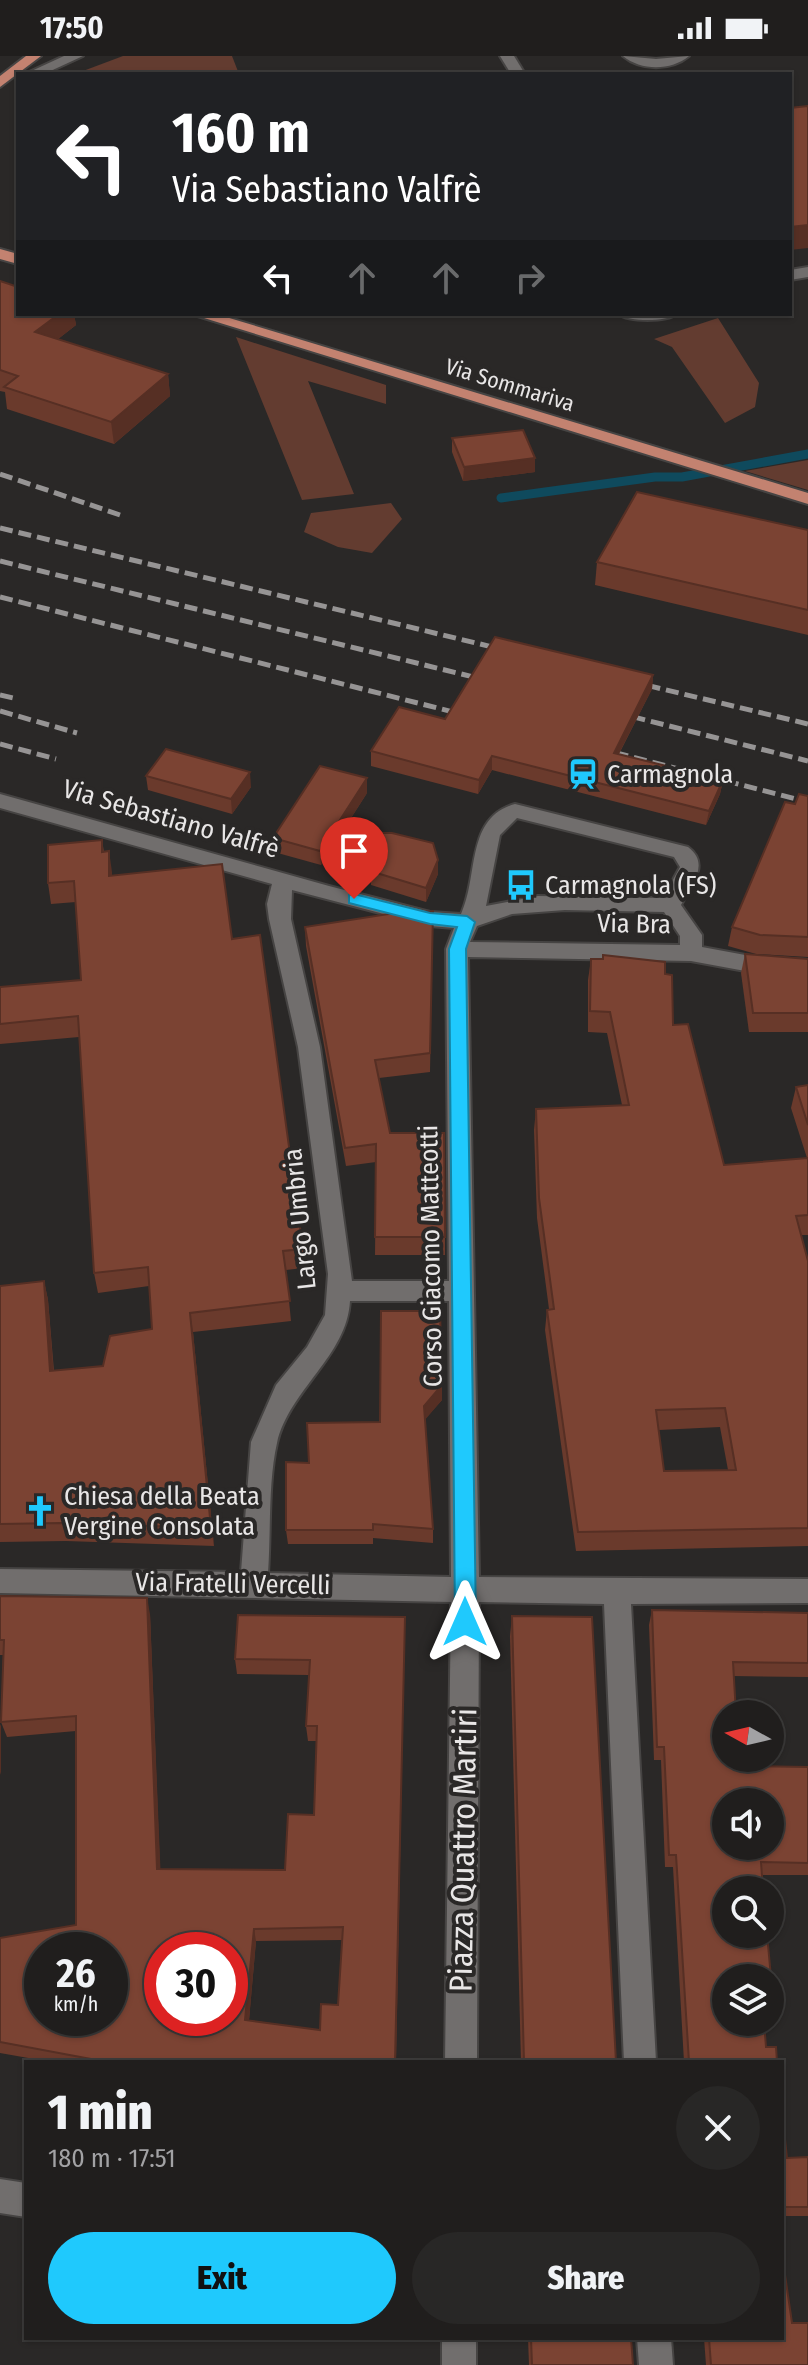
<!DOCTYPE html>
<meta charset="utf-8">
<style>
body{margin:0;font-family:"Fira Sans Condensed",sans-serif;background:#282726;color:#f1f3f6;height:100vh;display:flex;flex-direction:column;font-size:30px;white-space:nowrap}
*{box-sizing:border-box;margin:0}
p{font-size:26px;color:#a2a2a4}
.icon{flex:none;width:44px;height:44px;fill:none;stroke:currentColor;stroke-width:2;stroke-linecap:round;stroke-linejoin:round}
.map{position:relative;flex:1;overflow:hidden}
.sheet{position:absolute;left:24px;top:2004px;width:760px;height:280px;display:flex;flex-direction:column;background:#201e1d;border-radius:0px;box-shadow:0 2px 6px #0004,0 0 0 2px #3d3c3b}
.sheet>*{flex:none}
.top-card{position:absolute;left:16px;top:16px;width:776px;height:244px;border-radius:0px;box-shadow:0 2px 6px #0004,0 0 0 2px #3d3c3b;background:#202124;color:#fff;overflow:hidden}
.needle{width:52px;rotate:278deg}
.controls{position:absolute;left:712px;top:1644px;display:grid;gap:16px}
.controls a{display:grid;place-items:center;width:72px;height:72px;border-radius:50%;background:#201e1d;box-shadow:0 2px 6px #0004,0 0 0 2px #3d3c3b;font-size:40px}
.speed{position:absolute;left:24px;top:1876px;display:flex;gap:16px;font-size:40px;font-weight:700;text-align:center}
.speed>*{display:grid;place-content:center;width:104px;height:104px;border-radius:50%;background:#201e1d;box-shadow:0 2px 6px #0004,0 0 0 2px #3d3c3b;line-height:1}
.speed small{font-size:20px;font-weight:400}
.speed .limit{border:12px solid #d22;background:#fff;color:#111}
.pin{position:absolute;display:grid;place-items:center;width:68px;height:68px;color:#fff;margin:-82px -34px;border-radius:50% 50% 50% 0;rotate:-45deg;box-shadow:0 0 8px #0007}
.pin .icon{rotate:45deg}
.me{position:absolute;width:88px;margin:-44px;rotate:0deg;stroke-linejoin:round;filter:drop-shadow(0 0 6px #0008)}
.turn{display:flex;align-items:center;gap:28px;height:168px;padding:0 24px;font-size:36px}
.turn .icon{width:104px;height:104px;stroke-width:2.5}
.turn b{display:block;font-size:56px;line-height:68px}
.lanes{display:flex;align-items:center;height:76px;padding:0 24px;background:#0003;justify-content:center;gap:40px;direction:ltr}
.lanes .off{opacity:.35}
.round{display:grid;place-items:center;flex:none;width:84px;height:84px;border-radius:42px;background:#282726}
.head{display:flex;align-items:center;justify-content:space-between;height:136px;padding:0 24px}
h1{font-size:48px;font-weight:800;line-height:60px}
.cta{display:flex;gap:16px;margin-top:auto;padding:16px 24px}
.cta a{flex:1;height:92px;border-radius:48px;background:#1fc9fd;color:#111;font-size:32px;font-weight:800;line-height:92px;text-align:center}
.cta a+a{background:#282726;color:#f1f3f6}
.status{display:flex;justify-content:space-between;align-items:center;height:56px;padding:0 40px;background:#201e1d;direction:ltr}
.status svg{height:22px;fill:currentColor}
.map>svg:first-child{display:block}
.green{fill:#633c30}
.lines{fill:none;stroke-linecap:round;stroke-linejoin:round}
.stream{stroke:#0f4a5d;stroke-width:9}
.minor-casing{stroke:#464443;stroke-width:4}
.major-casing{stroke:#464443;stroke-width:4}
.minor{fill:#716e6d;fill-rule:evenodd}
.major{fill:#c38270;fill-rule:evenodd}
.rail{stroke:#969494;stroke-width:5;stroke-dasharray:13 6;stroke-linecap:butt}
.wall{fill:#6a3a2c;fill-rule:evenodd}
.shaded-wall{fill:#562f24}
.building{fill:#7b4333;stroke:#562f24;stroke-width:2;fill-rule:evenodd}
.route{fill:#1fc9fd;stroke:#1483a4;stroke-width:2}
.labels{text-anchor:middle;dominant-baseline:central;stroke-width:8;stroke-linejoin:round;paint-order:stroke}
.far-street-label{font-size:22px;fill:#e8e6e6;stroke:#2a2827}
.poi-label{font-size:26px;fill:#e8e6e6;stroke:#2a2827;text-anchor:start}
.street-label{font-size:26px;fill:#e8e6e6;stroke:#2a2827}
.near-street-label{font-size:32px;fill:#e8e6e6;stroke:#2a2827}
</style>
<div class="status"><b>17:50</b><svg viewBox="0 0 49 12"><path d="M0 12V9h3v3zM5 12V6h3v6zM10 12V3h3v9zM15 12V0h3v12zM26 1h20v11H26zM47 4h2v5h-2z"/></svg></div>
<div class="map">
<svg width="808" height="2309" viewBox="0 0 808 2309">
<rect width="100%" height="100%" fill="#2a2827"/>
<!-- green -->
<g class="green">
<path d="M123,0H232L239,18H75Z"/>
<path d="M718,262L759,327L755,351L725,367L672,291L654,283Z"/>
<path d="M236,281L386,329V348L308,325L354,438L302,444Z"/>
<path d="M808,404V434L745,415Z"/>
<path d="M391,447L402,463L372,497L338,491L304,476L311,457Z"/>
</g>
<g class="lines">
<!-- stream -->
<path class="stream" d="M501,442L655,421H682L808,398"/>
<defs>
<g id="minor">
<path d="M64,0H83L44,18H25Z"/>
<path d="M500,0H514L525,18H511Z"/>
<path d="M623,0L656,3L689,0C671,15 641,15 623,0Z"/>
<path d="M808,211V221L790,224V214Z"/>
<path d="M618,258H677C666,266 629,266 618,258Z"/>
<path d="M0,738L329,830L430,856L461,858C479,820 465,762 515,748L688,791C711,808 691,829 681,849L702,879V891L756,901L808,904V920L756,917L691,905L468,901L479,1521L808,1523V1547L631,1548L656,2006H624L604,1548L479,1546L477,2006H445L451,1546L0,1537V1513L241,1516L251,1386L276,1329L307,1291L325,1259L328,1218L298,991L269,863L267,848L272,828L0,752ZM517,762L674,801L680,811L663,842L538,840L486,850L500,779ZM292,834L430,870L454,872L446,893L449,1225H352L320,991L291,863ZM565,854L664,856L680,880V889L470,886L477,870L512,858ZM350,1245H449L451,1521L268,1517C271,1476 268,1426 277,1387C289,1334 347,1300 350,1245Z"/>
<path d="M0,2123L26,2127V2161L0,2157Z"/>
<rect x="442" y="2282" width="34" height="27"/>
<path d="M637,2282H671L673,2309H639Z"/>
</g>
<g id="major">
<path d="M26,0H41L0,31V20Z"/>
<path d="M0,193L18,198V208L0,203Z"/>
<path d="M191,258H216L808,437V448Z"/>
</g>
</defs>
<!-- minor casing -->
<use href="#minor" class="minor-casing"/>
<!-- major casing -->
<use href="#major" class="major-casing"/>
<!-- minor -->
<use href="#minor" class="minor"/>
<!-- major -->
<use href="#major" class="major"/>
<!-- rail -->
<g class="rail">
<path d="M0,418L120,459"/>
<path d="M0,472L509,595"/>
<path d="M0,505L494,626"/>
<path d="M0,541L469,660"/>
<path d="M629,625L808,668"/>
<path d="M0,639L18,643"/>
<path d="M0,655L77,677"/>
<path d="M614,656L808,705"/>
<path d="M0,688L56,703"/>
<path d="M597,692L808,746"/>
</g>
</g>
<!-- wall -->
<g class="wall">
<path d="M0,225L18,258H74L76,269L58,283L168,318L170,340L114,388L7,353L5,336L0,335Z"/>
<path d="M452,382L535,402V416L463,425L452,396Z"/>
<path d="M808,474V579L595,529L597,506Z"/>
<path d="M653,619L652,633L619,698L723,724L720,738L706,769L492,714L478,738L371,710V695L445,663Z"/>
<path d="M146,720L251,731L232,758L148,734Z"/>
<path d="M367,737L321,809L274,796L273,782Z"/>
<path d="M808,740V901L756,898L728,890L732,871L795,748Z"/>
<path d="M102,784L104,796L112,819L232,883L303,1193L304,1212L286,1214L291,1265L193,1276L214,1490L66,1485L0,1486V1230L44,1225L48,1244L54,1315L103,1310L152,1273L149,1230L98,1237L94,1217L79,981L0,988V931L81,924L76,846L51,848L48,827Z"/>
<path d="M370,815L438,818L426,846L371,829Z"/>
<path d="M433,855L430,1016L379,1022L390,1077L445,1181V1199H375L376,1106L346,1110L306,890L305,871Z"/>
<path d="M745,898L808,903V976H749L741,917Z"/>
<path d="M591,903L665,918L673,969L724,1109L807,1102L791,1052L796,1031L808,1029V1179H801L808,1205V1490L576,1495L545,1274L547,1254L549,1253L537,1162L534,1074L536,1053L622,1049L607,977L588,976V924ZM720,1371L728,1414L664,1415L659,1374Z"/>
<path d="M442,1329V1344L425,1363L433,1473V1487L373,1482V1488H288L286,1474L309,1407Z"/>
<path d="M0,1540L150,1558L160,1813L285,1814L314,1759L317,1685H308L306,1670L309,1619L237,1618L235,1603L405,1561L396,2006H51L0,1997V1882L76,1869V1675L7,1681L1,1666L3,1599H0ZM342,1884L338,1949L320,1974L249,1964L256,1885Z"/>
<path d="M652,1554L808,1557V1621L733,1620L739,1710L808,1711V1819H762L772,1932L770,1936V1922H726L766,1991L777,2006H684L673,1811H665L661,1704H654L649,1569Z"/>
<path d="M512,1560L616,2006H521L510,1580Z"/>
<path d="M782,2054L787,2102L808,2101V2160H782Z"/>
<path d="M792,2267L808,2309H706L704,2282H782Z"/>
<path d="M528,2282H631L633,2309H529Z"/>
</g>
<!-- shaded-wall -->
<g class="shaded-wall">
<path d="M808,169V192L790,194V171Z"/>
<path d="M59,258H74L76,269L39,298L35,276Z"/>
<path d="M168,318L170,340L114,388L111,366Z"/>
<path d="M535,402V416L463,425L464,411Z"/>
<path d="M653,619L652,633L612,711L614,697Z"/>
<path d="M492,700V714L478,738L479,724Z"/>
<path d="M250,716L251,731L232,758L231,743Z"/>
<path d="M367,722V737L321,809L320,795Z"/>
<path d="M723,724L720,738L706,769L709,755Z"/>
<path d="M109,795L112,816V841L109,820Z"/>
<path d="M438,804V818L426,846V832Z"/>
<path d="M44,1225L48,1244L55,1334L50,1315Z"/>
<path d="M190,1257L193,1276L214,1490L211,1472Z"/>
<path d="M442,1329V1344L424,1365V1350Z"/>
<path d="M147,1542L150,1558L161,1827L157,1813Z"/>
<path d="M0,1668L1,1670V1719L0,1716Z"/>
<path d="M254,1873L256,1885L248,1976L245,1964Z"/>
</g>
<!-- building -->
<g class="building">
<path d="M808,50V169L790,171V52Z"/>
<path d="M0,225L18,231V258H59L35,276L168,318L111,366L4,331L18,320L0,314Z"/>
<path d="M523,374L535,402L464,411L452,382Z"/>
<path d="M637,436L808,474V554L597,506Z"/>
<path d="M495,581L653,619L614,697L723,724L709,755L492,700L479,724L371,695L399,651L445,663Z"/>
<path d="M166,693L250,716L231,743L146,720Z"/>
<path d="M320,710L367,722L320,795L273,782Z"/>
<path d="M799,738L808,740V881L760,879L732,871L785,746L795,748Z"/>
<path d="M372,777H392L433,787L438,804L426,832L370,815Z"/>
<path d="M102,784V796L109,795V820L222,808L232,883L260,879L303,1193L283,1195L290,1245L190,1257L211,1472L61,1467L0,1468V1230L44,1225L50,1315L103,1310L110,1280L152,1273L148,1211L94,1217L78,960L0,968V931L81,924L74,825L48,827V789Z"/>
<path d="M414,854L413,857L433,855L430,997L375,1004L390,1077H444L445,1181H375L376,1088L345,1092L305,871Z"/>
<path d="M745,898L808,903V957H753Z"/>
<path d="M603,899L665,906V918L672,919L673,969L688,968L724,1109L808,1102V1159L796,1160L808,1205V1472L578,1476L547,1254L554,1253L539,1142L536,1053L629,1049L610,956L590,955L591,903H603ZM725,1352L736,1414L664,1415L656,1354Z"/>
<path d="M808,1029V1069L796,1031Z"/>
<path d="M381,1255H440L442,1329L424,1350L433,1473L373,1468V1474H286V1406L309,1407L307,1367L380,1366Z"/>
<path d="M0,1540L147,1542L157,1813L285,1814L288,1758L314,1759L317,1670H306L310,1604L235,1603L238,1559L405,1561L395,2006H107L0,1986V1882L76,1869V1660L1,1666L4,1584H0ZM343,1871L338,1949L321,1948L320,1974L245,1964L254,1873ZM42,1894H110V1962H42ZM162,1894H230V1962H162Z"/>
<path d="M652,1554L808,1557V1607L733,1606L736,1658H726V1702H738L739,1710L808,1711V1807L761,1806L763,1834H726V1878H767L772,1932H770V1922H726V1966H764L766,1991H776L777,2006H689L676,1799H669L664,1691H657ZM726,1746H770V1790H726Z"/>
<path d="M512,1560L592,1561L616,2006H524Z"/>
<path d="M782,2054L787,2102L808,2101V2151H782Z"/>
<path d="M782,2198L792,2267H808V2309H711L709,2282H782Z"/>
<path d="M531,2282H631L633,2309H532Z"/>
</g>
<!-- route -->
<path class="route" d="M354,838L430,857L467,860L475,866L466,893L476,1566L473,1572L465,1575L458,1572L455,1566L449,893L457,871L430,868L349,847V839Z"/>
<!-- icons -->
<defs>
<symbol id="station-bare" viewBox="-9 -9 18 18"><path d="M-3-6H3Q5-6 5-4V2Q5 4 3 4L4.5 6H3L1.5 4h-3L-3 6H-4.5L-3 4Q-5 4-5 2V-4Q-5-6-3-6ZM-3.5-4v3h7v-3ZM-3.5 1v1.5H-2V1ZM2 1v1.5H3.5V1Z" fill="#1fc9fd" stroke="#2a2827" stroke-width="2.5" paint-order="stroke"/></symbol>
<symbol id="bus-bare" viewBox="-9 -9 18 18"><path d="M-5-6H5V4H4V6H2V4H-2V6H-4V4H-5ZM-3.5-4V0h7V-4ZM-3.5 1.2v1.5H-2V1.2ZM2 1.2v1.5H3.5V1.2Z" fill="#1fc9fd" stroke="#2a2827" stroke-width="2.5" paint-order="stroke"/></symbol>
<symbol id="church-bare" viewBox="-9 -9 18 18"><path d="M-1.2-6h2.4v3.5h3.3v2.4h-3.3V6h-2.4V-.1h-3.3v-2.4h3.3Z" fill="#1fc9fd" stroke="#2a2827" stroke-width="2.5" paint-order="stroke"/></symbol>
</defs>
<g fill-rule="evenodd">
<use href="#station-bare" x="561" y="696" width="44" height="44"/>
<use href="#bus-bare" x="499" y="807" width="44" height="44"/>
<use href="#church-bare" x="18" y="1433" width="44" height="44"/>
</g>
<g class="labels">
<!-- far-street labels -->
<g class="far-street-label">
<text transform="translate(510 329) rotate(17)">Via Sommariva</text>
</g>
<!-- poi labels -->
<g class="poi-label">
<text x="607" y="718">Carmagnola</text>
<text x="545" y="829">Carmagnola (FS)</text>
<text x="64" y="1440">Chiesa della Beata<tspan x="64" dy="30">Vergine Consolata</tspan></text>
</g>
<!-- street labels -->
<g class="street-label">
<text transform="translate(171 763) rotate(16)">Via Sebastiano Valfrè</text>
<text transform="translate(634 868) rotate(1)">Via Bra</text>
<text transform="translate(300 1163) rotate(-96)">Largo Umbria</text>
<text transform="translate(431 1200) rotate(-91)">Corso Giacomo Matteotti</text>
<text transform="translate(233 1528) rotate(1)">Via Fratelli Vercelli</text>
</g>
<!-- near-street labels -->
<g class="near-street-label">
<text transform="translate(463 1794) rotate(-89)">Piazza Quattro Martiri</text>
</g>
</g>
</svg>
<div class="controls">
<a><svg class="needle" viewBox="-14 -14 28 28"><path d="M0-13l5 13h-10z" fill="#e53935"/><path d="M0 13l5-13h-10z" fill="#a2a2a4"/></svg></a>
<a><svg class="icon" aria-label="sound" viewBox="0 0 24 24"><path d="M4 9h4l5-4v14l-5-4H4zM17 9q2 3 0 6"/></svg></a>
<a><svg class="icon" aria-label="search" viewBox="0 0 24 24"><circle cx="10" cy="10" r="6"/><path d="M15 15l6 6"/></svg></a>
<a><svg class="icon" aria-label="layers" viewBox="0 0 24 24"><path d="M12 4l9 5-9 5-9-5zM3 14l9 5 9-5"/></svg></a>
</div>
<div class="speed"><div>26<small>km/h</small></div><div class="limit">30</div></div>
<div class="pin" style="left:354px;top:843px;background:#d93025"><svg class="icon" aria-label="arrive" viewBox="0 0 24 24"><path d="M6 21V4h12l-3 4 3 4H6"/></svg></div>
<svg class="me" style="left:465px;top:1566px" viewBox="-20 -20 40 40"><path d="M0-17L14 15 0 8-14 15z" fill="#1fc9fd" stroke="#fff" stroke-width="4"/></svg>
<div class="top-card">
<div class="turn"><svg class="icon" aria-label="left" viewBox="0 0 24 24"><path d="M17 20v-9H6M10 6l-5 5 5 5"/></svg><div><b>160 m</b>Via Sebastiano Valfrè</div></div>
<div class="lanes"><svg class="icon" aria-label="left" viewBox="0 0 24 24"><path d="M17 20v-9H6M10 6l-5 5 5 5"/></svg><svg class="icon off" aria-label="ahead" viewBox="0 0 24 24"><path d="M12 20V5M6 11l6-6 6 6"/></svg><svg class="icon off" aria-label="ahead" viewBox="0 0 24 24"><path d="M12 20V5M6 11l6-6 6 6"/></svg><svg class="icon off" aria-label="right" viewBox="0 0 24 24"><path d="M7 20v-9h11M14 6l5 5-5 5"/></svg></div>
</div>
<section class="sheet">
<div class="head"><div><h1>1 min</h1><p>180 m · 17:51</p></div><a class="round"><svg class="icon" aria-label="close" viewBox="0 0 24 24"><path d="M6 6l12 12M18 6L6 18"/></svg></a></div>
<div class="cta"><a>Exit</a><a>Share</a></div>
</section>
</div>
